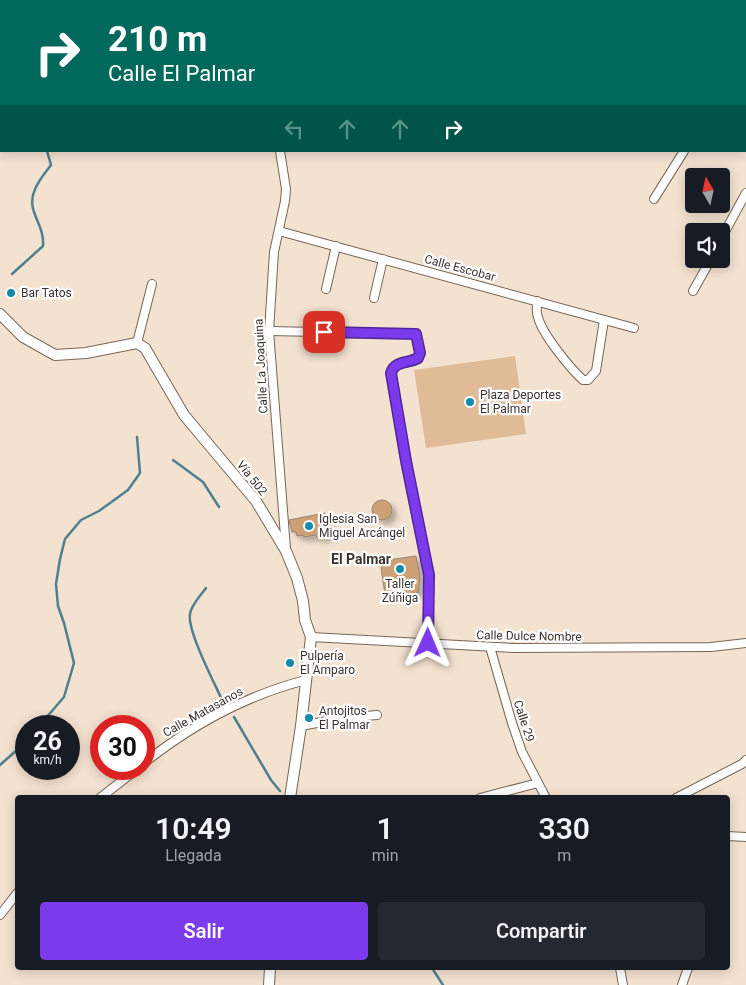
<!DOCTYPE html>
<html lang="es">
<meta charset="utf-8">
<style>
body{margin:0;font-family:Roboto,sans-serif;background:#242831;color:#f1f3f6;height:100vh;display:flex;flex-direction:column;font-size:19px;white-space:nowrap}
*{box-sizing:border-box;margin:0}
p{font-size:16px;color:#9ea1a6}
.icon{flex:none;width:28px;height:28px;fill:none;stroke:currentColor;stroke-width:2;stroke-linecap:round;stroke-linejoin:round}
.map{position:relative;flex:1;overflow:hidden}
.side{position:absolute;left:15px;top:795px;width:715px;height:175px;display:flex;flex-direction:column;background:#171b24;border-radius:5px;box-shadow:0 2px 12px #0003}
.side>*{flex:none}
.hud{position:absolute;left:0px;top:0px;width:746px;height:152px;box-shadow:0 2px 12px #0003;background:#00695c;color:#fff;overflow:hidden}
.needle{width:32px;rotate:351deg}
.buttons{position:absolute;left:685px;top:168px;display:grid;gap:10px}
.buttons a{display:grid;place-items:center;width:45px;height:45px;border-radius:5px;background:#171b24;box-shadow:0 2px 12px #0003;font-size:25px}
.speed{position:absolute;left:15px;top:715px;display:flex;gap:10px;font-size:25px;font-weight:700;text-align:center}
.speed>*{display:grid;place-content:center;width:65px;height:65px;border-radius:50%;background:#171b24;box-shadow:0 2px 12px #0003;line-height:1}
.speed small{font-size:12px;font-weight:400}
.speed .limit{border:8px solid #d22;background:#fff;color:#111}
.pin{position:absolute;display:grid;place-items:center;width:42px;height:42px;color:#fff;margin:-21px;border-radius:10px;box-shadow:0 2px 8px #0006}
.me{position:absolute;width:55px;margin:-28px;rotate:1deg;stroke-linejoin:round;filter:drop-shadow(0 0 4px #0008)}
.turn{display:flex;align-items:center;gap:18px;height:105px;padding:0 25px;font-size:22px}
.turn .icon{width:65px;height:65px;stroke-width:2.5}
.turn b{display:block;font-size:35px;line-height:42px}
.lanes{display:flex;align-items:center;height:48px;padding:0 25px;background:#0003;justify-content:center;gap:25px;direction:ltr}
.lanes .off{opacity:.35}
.eta{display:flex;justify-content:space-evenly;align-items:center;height:85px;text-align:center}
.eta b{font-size:30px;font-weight:600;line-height:35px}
.action{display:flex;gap:10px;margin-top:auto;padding:10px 25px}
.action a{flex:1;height:58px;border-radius:5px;background:#7c3aed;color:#fff;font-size:20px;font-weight:600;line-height:58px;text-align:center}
.action a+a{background:#242831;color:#f1f3f6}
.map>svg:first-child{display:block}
.green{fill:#e0bb98}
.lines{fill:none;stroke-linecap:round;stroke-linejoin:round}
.stream{stroke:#507f8f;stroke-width:2.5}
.building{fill:#cea074;stroke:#958474;filter:url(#shadow)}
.minor-casing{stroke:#766657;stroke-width:10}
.tertiary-casing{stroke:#766657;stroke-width:12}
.minor{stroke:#fff;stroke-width:8}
.tertiary{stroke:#fff;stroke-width:10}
.route-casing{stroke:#51269a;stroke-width:12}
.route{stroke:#7c3aed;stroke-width:9}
.poi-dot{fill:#138aad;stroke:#fff;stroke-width:2}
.labels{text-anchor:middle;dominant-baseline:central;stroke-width:4.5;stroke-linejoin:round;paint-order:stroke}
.street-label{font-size:12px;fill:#3a332c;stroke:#fff}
.poi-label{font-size:12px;fill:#3a332c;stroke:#fff;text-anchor:start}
.neighbourhood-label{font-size:14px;font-weight:bold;fill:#3a332c;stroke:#fff}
</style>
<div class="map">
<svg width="746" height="985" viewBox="0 0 746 985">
<defs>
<filter id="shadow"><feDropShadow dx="4.5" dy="4.5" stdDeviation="2.5" flood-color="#0004"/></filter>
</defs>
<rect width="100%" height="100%" fill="#f4e2d0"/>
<!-- green -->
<path class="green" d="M515,356L526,434L426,448L414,370Z"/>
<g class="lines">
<!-- stream -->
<g class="stream">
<path d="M12,274L43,246C44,232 38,224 34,212C27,194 41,178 51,165L47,151"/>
<path d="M173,460L203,482L219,507"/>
<path d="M206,588C201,595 191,605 190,614C187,631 215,684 223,702"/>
<path d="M234,717L271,780L280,791"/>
<path d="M39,726L64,697L74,663L64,623L58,606L56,584L60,559L65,539L81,520L99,511L128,490L140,473L137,437"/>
<path d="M0,765L26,742"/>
<path d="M432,968L443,985"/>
</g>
</g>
<!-- building -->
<g class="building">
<circle cx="382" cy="510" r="10"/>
<path d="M325,513L329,536L317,538L316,535L304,537L303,535L297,536L296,532H292L289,520Z"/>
<path d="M416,556L420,576L418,593L385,594L380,561Z"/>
</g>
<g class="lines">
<defs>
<g id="minor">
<path d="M736,0L737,1"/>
<path d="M319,1L320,0"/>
<path d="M745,17L746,19"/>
<path d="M745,89L746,88"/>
<path d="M280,151L286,189L285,201L274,252L269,331L286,549"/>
<path d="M654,199L684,151"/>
<path d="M279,231L634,328"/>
<path d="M721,239L746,193"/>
<path d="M326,289L336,246"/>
<path d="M693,291L711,259"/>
<path d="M374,298L383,259"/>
<path d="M537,301C537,306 536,313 538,317C542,334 570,368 583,380H588L596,371L604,320"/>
<path d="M269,331L416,334L420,353L418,359C408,364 396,360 391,373L406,461L429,575L428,643"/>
<path d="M137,343L152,284"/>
<path d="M311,637L514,648L711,647L746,643"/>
<path d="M490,647L512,723L522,752L546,798"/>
<path d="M301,726L343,718L377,715"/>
<path d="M144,763C192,725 247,695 306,680"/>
<path d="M100,798L137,769"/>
<path d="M480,798L538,783"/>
<path d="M676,798L742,764L746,760"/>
<path d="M728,836L746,837"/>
<path d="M0,915L18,892"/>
<path d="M620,968L623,985"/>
<path d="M682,985L688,968"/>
</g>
<g id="tertiary">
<path d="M0,314L23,337L55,355L86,353L137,343L145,348L184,415L256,501L286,551L297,578L303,601L305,620L311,637L301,726L290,798"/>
<path d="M269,985L270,968"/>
</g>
</defs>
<!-- minor casing -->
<use href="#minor" class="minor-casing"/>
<!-- tertiary casing -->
<use href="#tertiary" class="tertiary-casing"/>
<!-- minor -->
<use href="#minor" class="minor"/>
<!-- tertiary -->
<use href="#tertiary" class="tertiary"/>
</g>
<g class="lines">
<defs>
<path id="route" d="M324,332L416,334L420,353L418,358C408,364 395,360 391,373L406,461L429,575L428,643"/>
</defs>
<!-- route casing -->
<use href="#route" class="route-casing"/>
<!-- route -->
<use href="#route" class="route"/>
</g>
<!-- markers -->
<g class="poi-dot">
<circle cx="11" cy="293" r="5"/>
<circle cx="470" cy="402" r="5"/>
<circle cx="309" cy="526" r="5"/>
<circle cx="400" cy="569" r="5"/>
<circle cx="290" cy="663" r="5"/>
<circle cx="309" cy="718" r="5"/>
</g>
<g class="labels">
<!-- street labels -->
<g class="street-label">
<text transform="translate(460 268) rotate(15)">Calle Escobar</text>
<text transform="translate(261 366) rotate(-93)">Calle La Joaquina</text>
<text transform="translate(252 478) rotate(51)">Vía 502</text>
<text transform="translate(529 636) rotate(1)">Calle Dulce Nombre</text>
<text transform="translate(203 712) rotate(-29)">Calle Matasanos</text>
<text transform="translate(524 721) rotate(72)">Calle 29</text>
</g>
<!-- poi labels -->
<g class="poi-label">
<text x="21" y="293">Bar Tatos</text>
<text x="480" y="395">Plaza Deportes<tspan x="480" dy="14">El Palmar</tspan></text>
<text x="319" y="519">Iglesia San<tspan x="319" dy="14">Miguel Arcángel</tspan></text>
<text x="400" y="584" text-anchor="middle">Taller<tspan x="400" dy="14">Zúñiga</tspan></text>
<text x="300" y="656">Pulpería<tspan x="300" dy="14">El Amparo</tspan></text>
<text x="319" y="711">Antojitos<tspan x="319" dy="14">El Palmar</tspan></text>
</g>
<!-- neighbourhood labels -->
<g class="neighbourhood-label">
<text x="361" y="559">El Palmar</text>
</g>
</g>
</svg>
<div class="buttons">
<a><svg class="needle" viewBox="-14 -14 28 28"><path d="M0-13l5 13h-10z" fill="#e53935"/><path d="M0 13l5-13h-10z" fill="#9ea1a6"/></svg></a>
<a><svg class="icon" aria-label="sound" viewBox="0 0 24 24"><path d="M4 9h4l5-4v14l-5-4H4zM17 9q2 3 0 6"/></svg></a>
</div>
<div class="speed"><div>26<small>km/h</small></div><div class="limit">30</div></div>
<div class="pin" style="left:324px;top:332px;background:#d93025"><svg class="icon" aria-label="arrive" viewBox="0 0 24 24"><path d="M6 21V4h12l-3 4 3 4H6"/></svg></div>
<svg class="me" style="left:428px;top:643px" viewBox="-20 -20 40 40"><path d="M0-17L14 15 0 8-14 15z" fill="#7c3aed" stroke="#fff" stroke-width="4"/></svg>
<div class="hud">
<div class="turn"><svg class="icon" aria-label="right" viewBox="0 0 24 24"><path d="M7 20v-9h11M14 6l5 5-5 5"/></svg><div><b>210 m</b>Calle El Palmar</div></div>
<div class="lanes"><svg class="icon off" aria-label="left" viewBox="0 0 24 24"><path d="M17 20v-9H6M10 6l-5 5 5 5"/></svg><svg class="icon off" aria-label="ahead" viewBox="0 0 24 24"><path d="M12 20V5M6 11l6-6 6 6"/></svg><svg class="icon off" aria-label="ahead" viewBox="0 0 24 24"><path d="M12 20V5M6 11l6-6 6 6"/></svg><svg class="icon" aria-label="right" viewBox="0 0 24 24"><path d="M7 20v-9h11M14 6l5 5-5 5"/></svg></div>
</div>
<section class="side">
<div class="eta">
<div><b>10:49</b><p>Llegada</p></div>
<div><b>1</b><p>min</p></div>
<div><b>330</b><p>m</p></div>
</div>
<div class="action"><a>Salir</a><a>Compartir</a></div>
</section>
</div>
